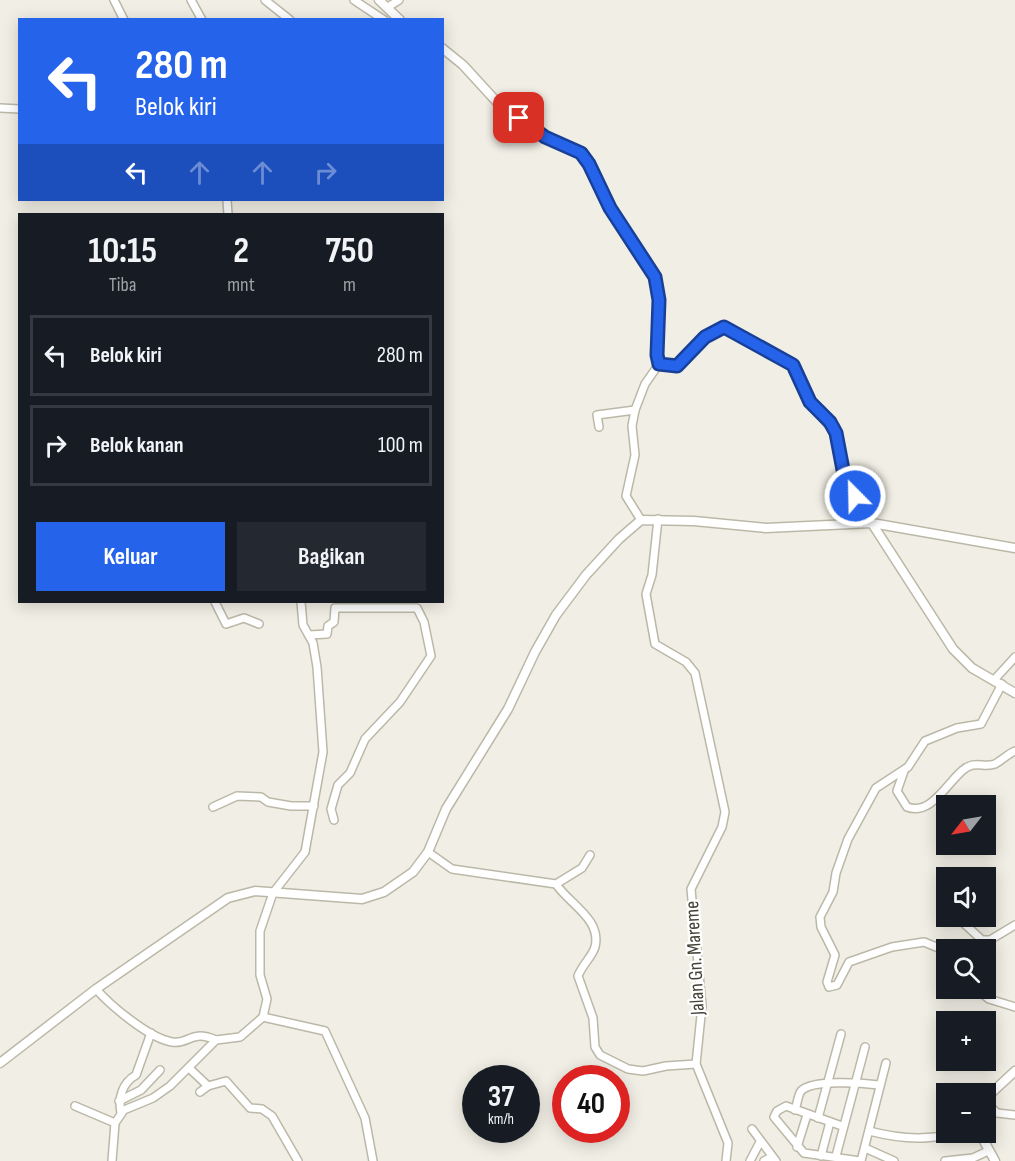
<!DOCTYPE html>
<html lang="id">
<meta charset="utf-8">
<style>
body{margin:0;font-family:"Sofia Sans Condensed",sans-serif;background:#242831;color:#f1f3f6;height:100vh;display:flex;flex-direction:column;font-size:22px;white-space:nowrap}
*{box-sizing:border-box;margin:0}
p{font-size:20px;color:#9ea1a6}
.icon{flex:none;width:33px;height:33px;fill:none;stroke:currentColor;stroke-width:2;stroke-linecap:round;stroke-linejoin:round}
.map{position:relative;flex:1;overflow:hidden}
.panel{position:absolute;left:18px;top:213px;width:426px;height:390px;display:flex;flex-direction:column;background:#171b24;border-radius:0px;box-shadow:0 3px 15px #0003}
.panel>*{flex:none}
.hud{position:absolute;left:18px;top:18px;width:426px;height:183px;border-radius:0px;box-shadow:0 3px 15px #0003;background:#2563eb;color:#fff;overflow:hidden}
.needle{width:39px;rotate:239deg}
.controls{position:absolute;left:936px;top:795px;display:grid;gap:12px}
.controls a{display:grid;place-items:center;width:60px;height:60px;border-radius:0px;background:#171b24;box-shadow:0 3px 15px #0003;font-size:30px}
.speed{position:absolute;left:462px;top:1065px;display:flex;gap:12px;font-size:30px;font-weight:700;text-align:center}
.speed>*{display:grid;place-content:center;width:78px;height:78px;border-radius:50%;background:#171b24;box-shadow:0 3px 15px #0003;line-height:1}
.speed small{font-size:15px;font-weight:400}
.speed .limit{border:9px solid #d22;background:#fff;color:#111}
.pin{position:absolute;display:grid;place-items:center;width:51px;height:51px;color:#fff;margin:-26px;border-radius:12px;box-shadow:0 3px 9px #0006}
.me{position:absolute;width:66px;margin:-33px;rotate:337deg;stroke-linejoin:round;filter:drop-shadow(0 0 4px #0008)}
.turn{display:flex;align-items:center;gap:21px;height:126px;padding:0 18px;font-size:27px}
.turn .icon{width:78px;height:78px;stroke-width:2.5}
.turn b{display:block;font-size:42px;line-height:51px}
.lanes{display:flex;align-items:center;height:57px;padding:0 18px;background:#0003;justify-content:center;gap:30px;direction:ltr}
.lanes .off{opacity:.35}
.eta{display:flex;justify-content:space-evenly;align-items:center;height:102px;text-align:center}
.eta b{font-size:36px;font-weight:700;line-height:42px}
.action{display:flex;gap:12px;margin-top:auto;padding:12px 18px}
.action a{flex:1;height:69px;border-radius:0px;background:#2563eb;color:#fff;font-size:24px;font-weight:700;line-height:69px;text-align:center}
.action a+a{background:#242831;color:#f1f3f6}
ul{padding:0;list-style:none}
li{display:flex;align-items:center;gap:18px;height:81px;margin:0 12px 9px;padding:0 6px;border:3px solid #363941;border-radius:0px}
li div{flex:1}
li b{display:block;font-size:22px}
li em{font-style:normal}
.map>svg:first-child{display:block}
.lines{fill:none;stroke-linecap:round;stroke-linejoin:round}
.minor-casing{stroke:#bcb8a8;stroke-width:10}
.tertiary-casing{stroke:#bcb8a8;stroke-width:11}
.minor{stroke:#fff;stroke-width:7}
.tertiary{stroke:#fff;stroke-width:8}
.route-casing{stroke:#184099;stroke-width:15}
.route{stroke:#2563eb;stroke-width:10}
.labels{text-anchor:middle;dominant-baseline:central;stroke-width:4.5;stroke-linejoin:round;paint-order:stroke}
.street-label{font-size:20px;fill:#434035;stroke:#fff}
</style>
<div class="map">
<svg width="1015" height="1161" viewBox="0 0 1015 1161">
<rect width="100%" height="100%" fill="#f1efe5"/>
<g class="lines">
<defs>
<g id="minor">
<path d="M114,0L124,20"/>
<path d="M191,0L202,20"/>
<path d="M265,0L290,20"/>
<path d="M354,0L384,20"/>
<path d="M388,7L399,0"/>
<path d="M0,108L20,109"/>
<path d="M227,200L228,214"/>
<path d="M599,427L597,415L635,410"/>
<path d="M658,519L652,575L646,594L655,644L686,662L695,673L725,812L722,827L691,889L702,1006L696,1064L728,1143L726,1161"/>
<path d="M641,520L626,496L635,455L632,426L635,410L645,384L659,364"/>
<path d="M215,602L226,624L244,618L259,624"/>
<path d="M309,635L327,634L328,626L334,622L335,608H417L424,622L431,656L400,702L365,739L350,773L338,785L331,809L334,820"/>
<path d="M994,680L1015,657"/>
<path d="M904,771L897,791L907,807C931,816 947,783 963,770C974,760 984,768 995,764C1002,760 1008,754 1015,751"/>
<path d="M213,807L237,796L261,797L268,802L291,806H314"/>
<path d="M428,852L452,869L556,884C568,903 602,919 595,947C592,957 582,965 578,976L593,1018L595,1047L600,1055L628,1069L643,1071L666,1066L696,1064"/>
<path d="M556,884L582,868L590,855"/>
<path d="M957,917L982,940H990L1015,925"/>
<path d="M946,951L924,942L892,947L849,962L837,985L829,987L827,982L835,955L821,927L820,917L833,892L836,873L848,839L876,788L908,767L925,741L957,728L981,724L1002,684"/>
<path d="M975,988L989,999L1015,1007"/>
<path d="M96,989C111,1006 149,1038 172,1042C189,1045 190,1029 216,1040"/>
<path d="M263,1017L325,1031L365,1118L373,1161"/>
<path d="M189,1068L208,1086L200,1092"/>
<path d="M208,1086L226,1081L250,1108L262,1109L272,1116L298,1161"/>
<path d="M119,1101L141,1090L160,1070"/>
<path d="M986,1102L997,1113L1015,1115"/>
<path d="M75,1106L115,1123"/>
<path d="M795,1110C797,1105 798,1095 801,1091C812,1079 863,1083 879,1085"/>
<path d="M121,1113C118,1098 122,1083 136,1075L151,1033"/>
<path d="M818,1118L841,1034"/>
<path d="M842,1126L786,1106L777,1111L774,1117L804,1153L860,1161"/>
<path d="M752,1129L776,1161"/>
<path d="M869,1131C912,1142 931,1138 974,1132"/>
<path d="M797,1147L807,1115"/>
<path d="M865,1148L894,1161"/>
<path d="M821,1156L830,1122"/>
<path d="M836,1156L865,1047"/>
<path d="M112,1161L115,1123L124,1110L153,1098L170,1086L216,1040L240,1037L263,1017L267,999L260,975V931L273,893L305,852L323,752L317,667L313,643L303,625L301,602"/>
<path d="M750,1161L760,1142"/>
<path d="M764,1161L772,1157"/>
<path d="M861,1161L886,1063"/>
<path d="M945,1161L973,1158L988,1151"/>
</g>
<g id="tertiary">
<path d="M379,0L400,20"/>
<path d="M442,48L463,65L506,112L532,125L545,137L577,151L586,159L610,208L655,277L659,300L657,355L659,364L677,366L705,337L724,327L793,365L809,402L836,433L844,475L855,497L953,649L972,668L1015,693"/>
<path d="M0,1063L96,989L228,898L255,891L362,899L384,892L413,872L428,852L446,809L508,709L535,652L556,615L586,575L619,539L641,520L694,521L766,528L872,523L1015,548"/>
<path d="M986,1098L1015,1071"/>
<path d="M979,1132L995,1161"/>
</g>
</defs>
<!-- minor casing -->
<use href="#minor" class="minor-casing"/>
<!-- tertiary casing -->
<use href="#tertiary" class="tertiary-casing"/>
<!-- minor -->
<use href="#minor" class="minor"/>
<!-- tertiary -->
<use href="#tertiary" class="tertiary"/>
</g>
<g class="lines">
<defs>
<path id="route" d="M519,118L545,137L581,153L589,164L610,208L655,277L659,300L657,355L659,364L677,366L705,337L724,327L793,365L810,402L830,422L836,433L844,475L855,496"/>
</defs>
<!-- route casing -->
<use href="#route" class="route-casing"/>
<!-- route -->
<use href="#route" class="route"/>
</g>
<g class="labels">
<!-- street labels -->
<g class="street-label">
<text transform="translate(695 958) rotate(-93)">Jalan Gn. Mareme</text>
</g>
</g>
</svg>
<div class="controls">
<a><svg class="needle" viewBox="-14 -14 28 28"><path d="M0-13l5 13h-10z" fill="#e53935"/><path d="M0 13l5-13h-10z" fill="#9ea1a6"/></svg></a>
<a><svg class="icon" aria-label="sound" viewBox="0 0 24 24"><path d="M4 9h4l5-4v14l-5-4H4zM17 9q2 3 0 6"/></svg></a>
<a><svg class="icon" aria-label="search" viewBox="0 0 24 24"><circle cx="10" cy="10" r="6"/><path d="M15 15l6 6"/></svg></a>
<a>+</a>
<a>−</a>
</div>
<div class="speed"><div>37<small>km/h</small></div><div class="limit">40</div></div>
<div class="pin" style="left:519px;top:118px;background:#d93025"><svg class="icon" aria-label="arrive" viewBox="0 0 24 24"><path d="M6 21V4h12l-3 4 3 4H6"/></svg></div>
<svg class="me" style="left:855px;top:496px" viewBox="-20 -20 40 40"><circle r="17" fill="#2563eb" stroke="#fff" stroke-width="3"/><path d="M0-11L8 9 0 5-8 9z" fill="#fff"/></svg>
<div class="hud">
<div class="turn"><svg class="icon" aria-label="left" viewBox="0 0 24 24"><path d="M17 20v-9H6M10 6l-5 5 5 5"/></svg><div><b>280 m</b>Belok kiri</div></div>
<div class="lanes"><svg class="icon" aria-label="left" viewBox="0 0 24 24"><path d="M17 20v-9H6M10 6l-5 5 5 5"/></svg><svg class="icon off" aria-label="ahead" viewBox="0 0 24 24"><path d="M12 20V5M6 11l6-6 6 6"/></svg><svg class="icon off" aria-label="ahead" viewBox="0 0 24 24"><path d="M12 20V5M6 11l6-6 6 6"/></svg><svg class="icon off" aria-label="right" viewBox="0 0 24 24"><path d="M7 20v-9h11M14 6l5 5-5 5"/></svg></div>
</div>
<section class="panel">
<div class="eta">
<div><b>10:15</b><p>Tiba</p></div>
<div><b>2</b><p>mnt</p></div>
<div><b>750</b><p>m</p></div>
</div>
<ul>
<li><svg class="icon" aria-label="left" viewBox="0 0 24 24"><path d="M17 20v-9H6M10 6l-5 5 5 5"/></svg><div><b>Belok kiri</b></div><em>280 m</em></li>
<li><svg class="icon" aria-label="right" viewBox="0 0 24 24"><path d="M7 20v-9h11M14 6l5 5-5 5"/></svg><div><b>Belok kanan</b></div><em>100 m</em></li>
</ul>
<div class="action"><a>Keluar</a><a>Bagikan</a></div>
</section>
</div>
